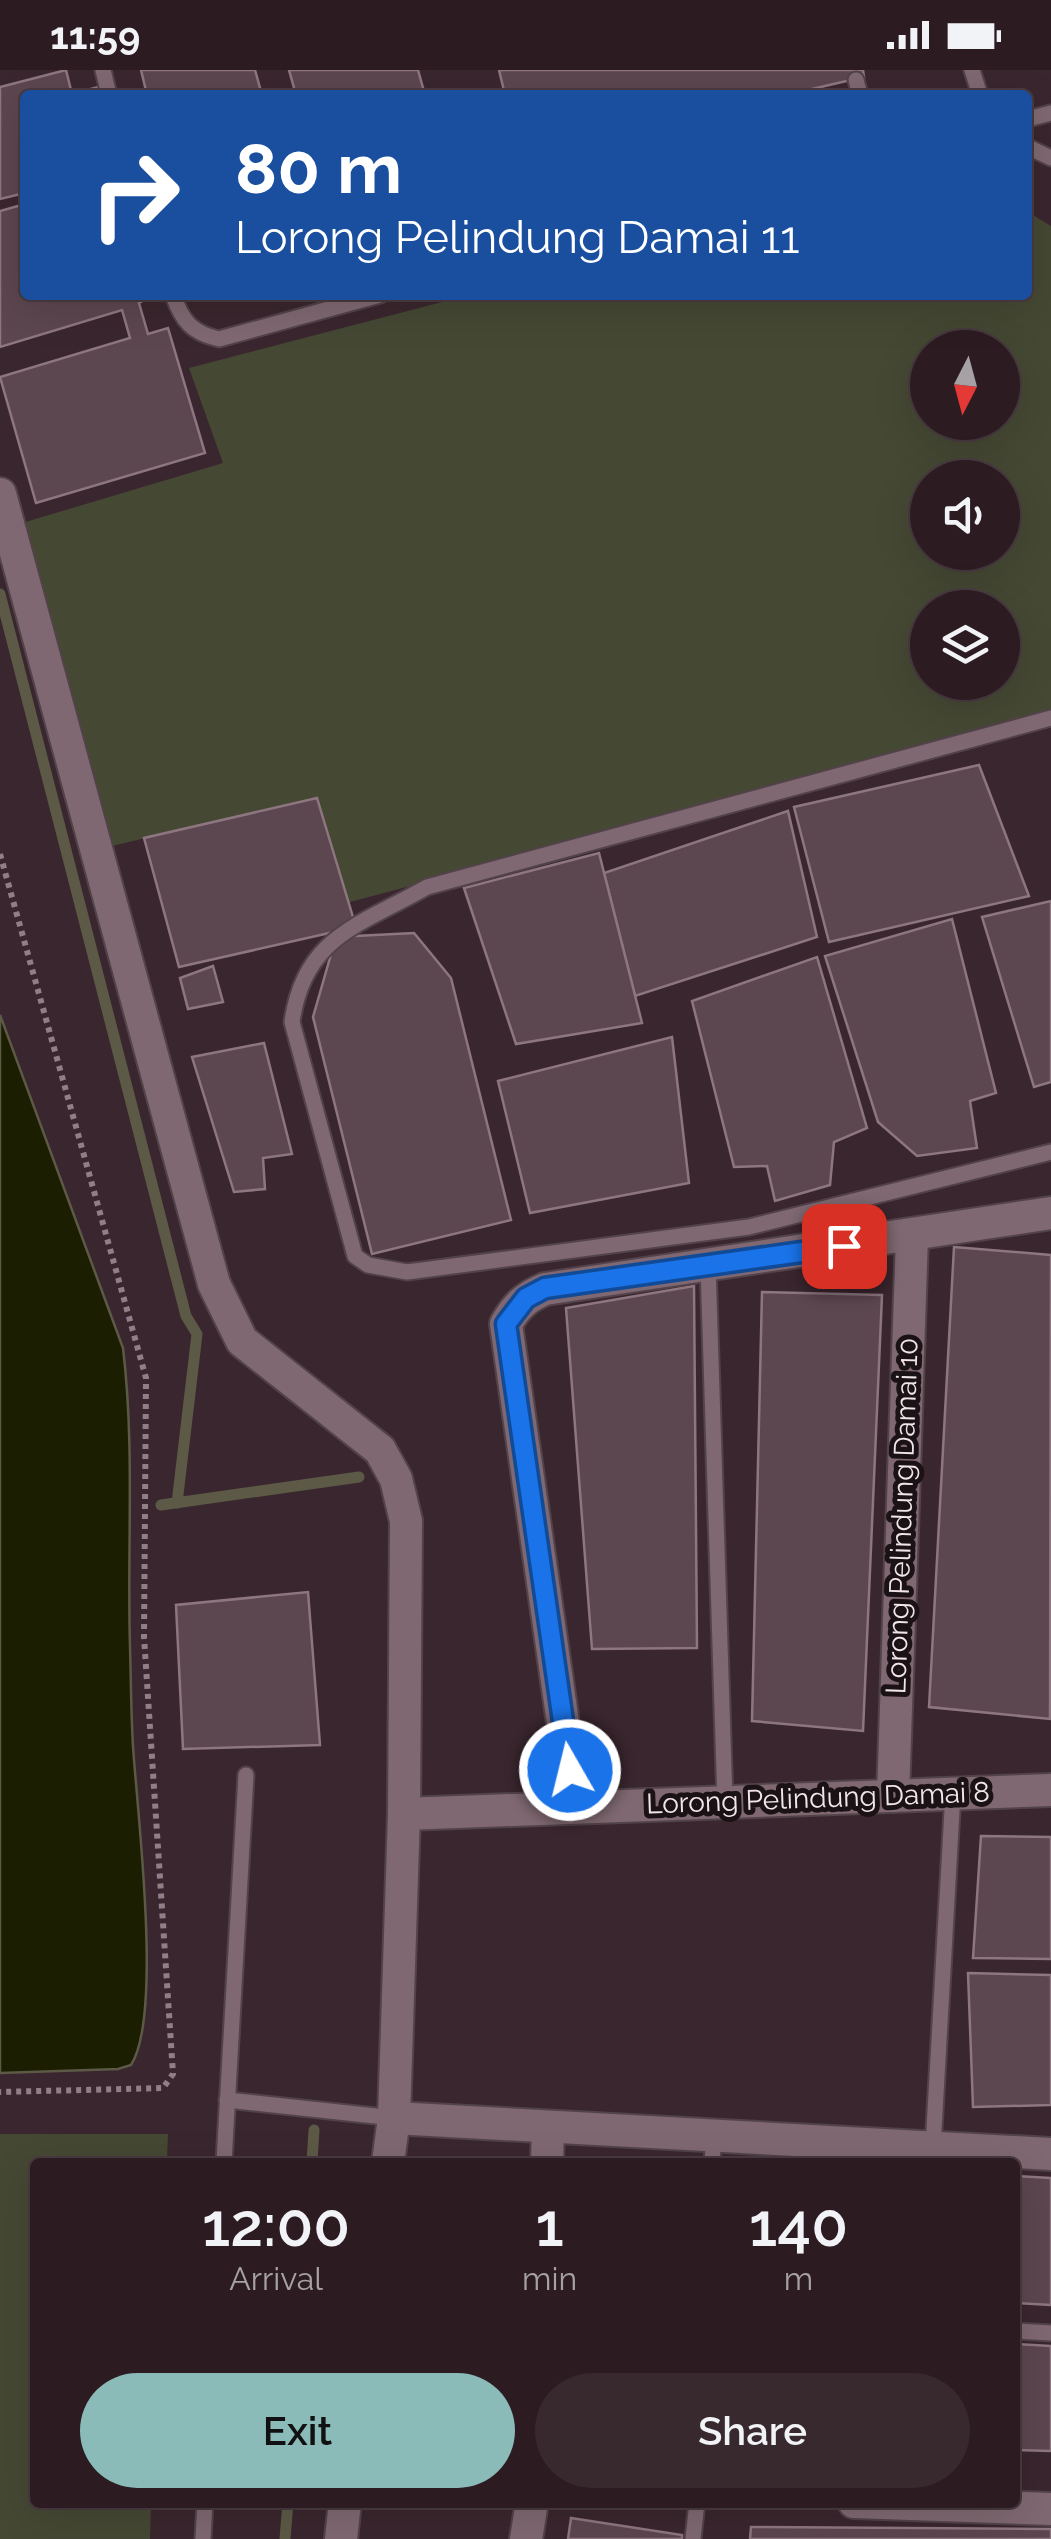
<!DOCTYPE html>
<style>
body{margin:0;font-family:Raleway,sans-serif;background:#38292f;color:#f1f3f6;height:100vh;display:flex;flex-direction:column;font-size:38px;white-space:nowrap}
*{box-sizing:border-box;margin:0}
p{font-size:32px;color:#a6a1a5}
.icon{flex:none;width:55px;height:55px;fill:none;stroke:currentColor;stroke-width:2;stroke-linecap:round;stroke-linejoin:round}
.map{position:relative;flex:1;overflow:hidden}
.panel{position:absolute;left:30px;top:2088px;width:990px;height:350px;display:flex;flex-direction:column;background:#2c1c22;border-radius:10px;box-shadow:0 10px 40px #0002,0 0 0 2px #483a40}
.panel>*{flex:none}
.banner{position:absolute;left:20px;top:20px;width:1012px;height:210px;border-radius:10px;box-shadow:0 10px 40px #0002,0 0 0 2px #483a40;background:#1a4fa0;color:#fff;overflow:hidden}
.needle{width:65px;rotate:186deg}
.fabs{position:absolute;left:910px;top:260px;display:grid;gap:20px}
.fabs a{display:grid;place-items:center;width:110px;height:110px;border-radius:50%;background:#2c1c22;box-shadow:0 10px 40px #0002,0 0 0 2px #483a40;font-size:50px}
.pin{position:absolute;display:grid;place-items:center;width:85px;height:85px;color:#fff;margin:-42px;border-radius:20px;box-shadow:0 5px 15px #0006}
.me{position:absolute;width:110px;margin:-55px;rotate:352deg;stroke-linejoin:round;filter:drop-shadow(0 0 8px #0008)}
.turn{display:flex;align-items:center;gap:35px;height:210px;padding:0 50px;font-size:45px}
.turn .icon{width:130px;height:130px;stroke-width:2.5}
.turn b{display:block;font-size:70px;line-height:85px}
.eta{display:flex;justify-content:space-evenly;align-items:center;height:170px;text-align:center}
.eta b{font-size:60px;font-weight:600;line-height:70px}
.cta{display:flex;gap:20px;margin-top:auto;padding:20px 50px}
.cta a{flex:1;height:115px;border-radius:60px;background:#8bbbb9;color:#111;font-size:40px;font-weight:600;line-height:115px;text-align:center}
.cta a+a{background:#38292f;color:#f1f3f6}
.status{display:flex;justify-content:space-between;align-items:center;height:70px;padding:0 50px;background:#2c1c22;direction:ltr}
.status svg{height:28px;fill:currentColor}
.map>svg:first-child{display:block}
.green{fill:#454833;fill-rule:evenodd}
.water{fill:#1b1e00;stroke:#5c5a46;stroke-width:2.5}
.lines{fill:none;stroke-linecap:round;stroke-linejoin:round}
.stream{stroke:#5c5a46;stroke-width:11}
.building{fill:#5c464f;stroke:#8e7680;stroke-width:2.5}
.service-casing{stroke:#524249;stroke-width:19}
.minor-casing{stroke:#524249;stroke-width:36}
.path{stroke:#907f86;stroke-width:6;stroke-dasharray:5 5;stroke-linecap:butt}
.service{stroke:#7f6871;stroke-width:15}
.minor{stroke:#7f6871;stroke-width:32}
.route-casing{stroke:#114b97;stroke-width:25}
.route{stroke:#1a73e8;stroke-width:18}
.labels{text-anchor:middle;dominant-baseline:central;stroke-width:10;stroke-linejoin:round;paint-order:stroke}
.street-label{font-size:28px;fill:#f2e5ea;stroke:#1b1215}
</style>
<div class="status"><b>11:59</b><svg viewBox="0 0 49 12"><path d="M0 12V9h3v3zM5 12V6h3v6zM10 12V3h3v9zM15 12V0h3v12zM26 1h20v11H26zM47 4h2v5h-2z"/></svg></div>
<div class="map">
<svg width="1051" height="2469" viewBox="0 0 1051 2469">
<rect width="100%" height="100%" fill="#3a262e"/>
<!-- green -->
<g class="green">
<path d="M1028,142L1051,156V647L327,838L292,733L112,776L12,456L223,393L189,298L469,225H1028ZM928,278H1002V352H928ZM928,408H1002V482H928ZM928,538H1002V612H928Z"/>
<path d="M0,2064H168L167,2092H35V2432L151,2433L150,2469H0Z"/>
</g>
<!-- water -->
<path class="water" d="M0,945L123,1278C135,1377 127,1477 130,1577C131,1610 131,1643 133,1676C137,1741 163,1945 131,1995L118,1999L0,2003Z"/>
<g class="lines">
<!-- stream -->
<g class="stream">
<path d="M0,524L186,1246L197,1264L177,1433"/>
<path d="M161,1435L359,1407"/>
<path d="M312,2092L314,2060"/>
<path d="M285,2469L288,2432"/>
</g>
</g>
<!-- building -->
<g class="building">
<path d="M66,0L72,24L98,17L100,25H25V123L0,129V17Z"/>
<path d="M141,0H255L262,25H147Z"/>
<path d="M289,0H418L425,25H296Z"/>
<path d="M499,0H863L864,7L812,19L813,25H505Z"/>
<path d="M25,134V225H153L139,233L148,264L168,258L205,383L36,433L0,307L130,268L122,240L0,277V141Z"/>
<path d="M979,695L1029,826L829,872L794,737Z"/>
<path d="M317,728L356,857L179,897L144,768Z"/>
<path d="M788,741L817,867L635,926L604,803Z"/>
<path d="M599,783L642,953L516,974L464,818Z"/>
<path d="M1051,831V1012L1034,1017L982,847Z"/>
<path d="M952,849L996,1023L970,1031L977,1078L917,1086L878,1052L825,886Z"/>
<path d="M414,863L451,908L511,1150L372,1184L313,947L336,867Z"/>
<path d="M817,887L867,1058L834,1072L830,1115L775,1131L767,1096L734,1097L692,931Z"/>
<path d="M213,896L223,932L188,939L180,908Z"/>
<path d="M672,967L689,1113L530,1143L498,1011Z"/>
<path d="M264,973L292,1084L263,1088L265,1119L234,1122L192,987Z"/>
<path d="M954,1177L1051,1185L1050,1649L929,1637Z"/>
<path d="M694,1216L697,1578L592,1579L566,1238Z"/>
<path d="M762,1222L882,1225L863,1661L752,1651Z"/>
<path d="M308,1522L320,1675L183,1679L176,1535Z"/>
<path d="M981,1766L1051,1767V1889L973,1888Z"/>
<path d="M968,1903L1051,1905V2035L973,2037Z"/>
<path d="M745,2089L805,2092H745Z"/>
<path d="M1015,2106L1051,2108V2235L1015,2233Z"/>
<path d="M1015,2274L1051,2276V2381L1015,2380Z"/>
<path d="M571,2448L682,2465V2469H568Z"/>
<path d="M751,2457L1051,2459V2469H750Z"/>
</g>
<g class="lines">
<defs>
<g id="service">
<path d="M103,0L109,25"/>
<path d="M972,0L980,25"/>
<path d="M856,10L860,25"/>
<path d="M1028,49L1051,43"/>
<path d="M1028,77L1051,88"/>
<path d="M173,225C182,251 192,263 219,269L380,225"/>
<path d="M1051,648L427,817C361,855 304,866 292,952L355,1186L368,1195L407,1202L749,1157L1051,1082"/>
<path d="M708,1195L725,1732"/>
<path d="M227,2030L394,2048"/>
<path d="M933,2077L953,1723"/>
<path d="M224,2092L246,1705"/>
<path d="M712,2092L714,2065"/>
<path d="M1015,2261L1051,2263"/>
<path d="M203,2469L205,2432"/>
<path d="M693,2469L697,2432"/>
</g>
<g id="minor">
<path d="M0,424L214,1214L242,1271L380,1380L396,1409L406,1451L404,1744L394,2048L388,2092"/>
<path d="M893,1726L912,1166"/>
<path d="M575,1737L506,1254C516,1236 526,1227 545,1219L1051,1143"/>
<path d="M404,1744L1051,1720"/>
<path d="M394,2048L1051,2084"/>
<path d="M547,2092L548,2058"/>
<path d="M854,2432L1051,2439"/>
<path d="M341,2469L345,2432"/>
<path d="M526,2469L532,2432"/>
</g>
</defs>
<!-- service casing -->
<use href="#service" class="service-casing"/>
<!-- minor casing -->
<use href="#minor" class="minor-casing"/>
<!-- path -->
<path class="path" d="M0,784L146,1308L144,1567L173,2004L163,2018L0,2022"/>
<!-- service -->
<use href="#service" class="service"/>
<!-- minor -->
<use href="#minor" class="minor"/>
</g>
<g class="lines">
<defs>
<path id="route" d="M570,1700L506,1254L526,1228L545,1218L844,1176"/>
</defs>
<!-- route casing -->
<use href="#route" class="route-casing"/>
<!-- route -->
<use href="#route" class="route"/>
</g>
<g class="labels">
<!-- street labels -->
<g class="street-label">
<text transform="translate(902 1446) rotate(-88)">Lorong Pelindung Damai 10</text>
<text transform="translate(818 1728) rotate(-2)">Lorong Pelindung Damai 8</text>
</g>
</g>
</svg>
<div class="fabs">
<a><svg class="needle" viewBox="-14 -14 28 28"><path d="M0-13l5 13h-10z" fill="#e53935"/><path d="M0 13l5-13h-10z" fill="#a6a1a5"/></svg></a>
<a><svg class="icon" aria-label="sound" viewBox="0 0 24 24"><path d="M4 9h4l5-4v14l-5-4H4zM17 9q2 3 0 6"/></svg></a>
<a><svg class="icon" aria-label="layers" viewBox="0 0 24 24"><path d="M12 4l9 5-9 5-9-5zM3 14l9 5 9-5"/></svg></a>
</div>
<div class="pin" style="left:844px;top:1176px;background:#d93025"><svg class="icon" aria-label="arrive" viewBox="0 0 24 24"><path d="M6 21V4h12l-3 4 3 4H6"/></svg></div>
<svg class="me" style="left:570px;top:1700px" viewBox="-20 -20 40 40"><circle r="17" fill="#1a73e8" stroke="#fff" stroke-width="3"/><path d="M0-11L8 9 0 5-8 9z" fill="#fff"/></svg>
<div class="banner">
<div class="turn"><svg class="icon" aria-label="right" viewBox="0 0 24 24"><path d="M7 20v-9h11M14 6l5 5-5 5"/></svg><div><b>80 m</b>Lorong Pelindung Damai 11</div></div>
</div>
<section class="panel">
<div class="eta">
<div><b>12:00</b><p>Arrival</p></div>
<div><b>1</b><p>min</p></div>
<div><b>140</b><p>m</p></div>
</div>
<div class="cta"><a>Exit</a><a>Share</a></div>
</section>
</div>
